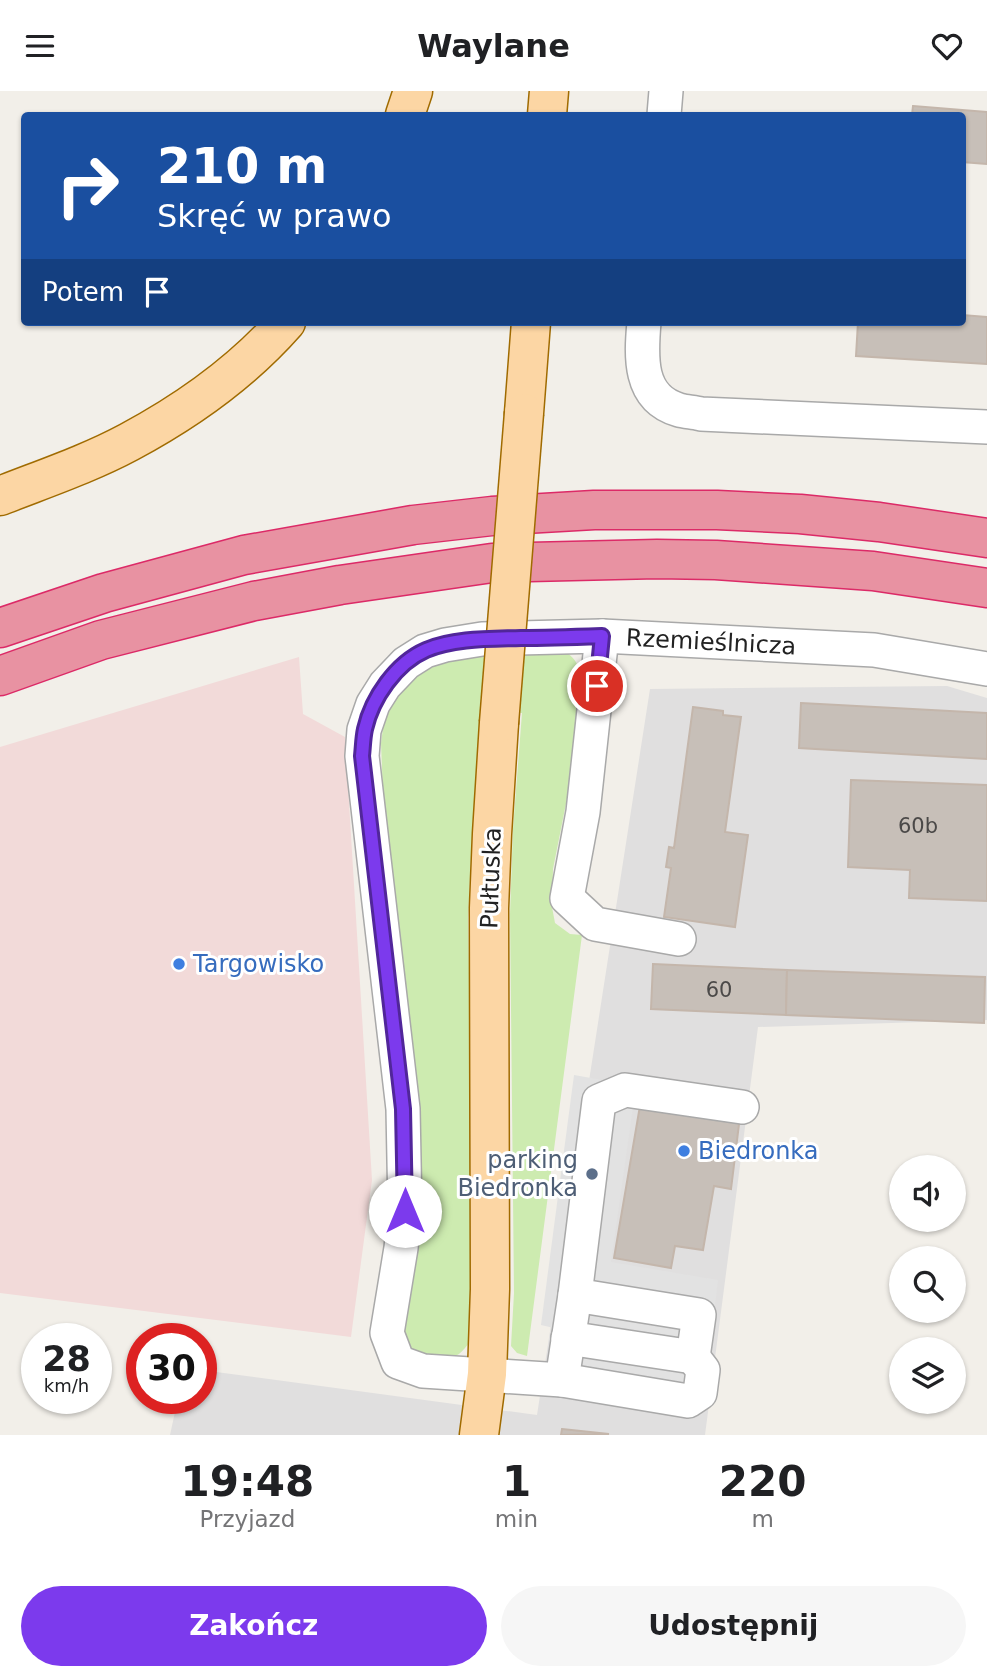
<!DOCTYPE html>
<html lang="pl">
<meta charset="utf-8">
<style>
body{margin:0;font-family:"DejaVu Sans",sans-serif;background:#f6f6f6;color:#202124;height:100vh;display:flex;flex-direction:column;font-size:26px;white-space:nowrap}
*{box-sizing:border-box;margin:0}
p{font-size:23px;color:#757577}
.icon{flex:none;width:38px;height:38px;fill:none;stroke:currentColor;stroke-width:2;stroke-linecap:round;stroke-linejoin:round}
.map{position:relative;height:1344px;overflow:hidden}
.panel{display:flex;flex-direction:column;background:#fff;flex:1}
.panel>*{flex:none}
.guide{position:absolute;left:21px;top:21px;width:945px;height:214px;border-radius:7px;box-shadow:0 2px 5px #0004;background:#1a4fa0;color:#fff;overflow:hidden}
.tools{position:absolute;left:889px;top:1064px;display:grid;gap:14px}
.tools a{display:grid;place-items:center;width:77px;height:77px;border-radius:50%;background:#fff;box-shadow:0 2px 5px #0004;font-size:35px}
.speed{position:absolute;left:21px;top:1232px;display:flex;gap:14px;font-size:35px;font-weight:700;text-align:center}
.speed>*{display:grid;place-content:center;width:91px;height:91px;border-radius:50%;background:#fff;box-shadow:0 2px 5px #0004;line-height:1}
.speed small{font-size:18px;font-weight:400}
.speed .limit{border:10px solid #d22;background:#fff;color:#111}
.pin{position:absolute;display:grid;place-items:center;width:60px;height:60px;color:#fff;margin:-30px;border:4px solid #fff;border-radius:50%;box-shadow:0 2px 7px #0007}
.me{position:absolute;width:77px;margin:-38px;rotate:0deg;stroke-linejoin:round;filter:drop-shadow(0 0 5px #0008)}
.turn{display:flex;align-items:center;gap:24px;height:147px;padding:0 21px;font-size:32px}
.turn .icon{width:91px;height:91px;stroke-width:2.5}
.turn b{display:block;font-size:49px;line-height:60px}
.then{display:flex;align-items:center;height:66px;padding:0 21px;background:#0003;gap:14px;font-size:26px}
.eta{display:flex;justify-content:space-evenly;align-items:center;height:119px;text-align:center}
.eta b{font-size:42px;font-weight:700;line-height:49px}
.button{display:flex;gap:14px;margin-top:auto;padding:14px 21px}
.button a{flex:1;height:80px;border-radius:42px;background:#7c3aed;color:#fff;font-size:28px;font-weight:700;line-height:80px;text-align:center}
.button a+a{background:#f6f6f6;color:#202124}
header{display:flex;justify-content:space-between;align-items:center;height:91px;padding:0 21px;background:#fff;font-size:32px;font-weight:700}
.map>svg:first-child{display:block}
.residential{fill:#e0dfdf}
.commercial{fill:#f2dad9}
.grass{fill:#cdebb0}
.parking{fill:#e2e2e2}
.building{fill:#c7bfb8;stroke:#c4b6ab;stroke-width:2}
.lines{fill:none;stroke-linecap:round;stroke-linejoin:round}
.minor-casing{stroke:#a9a9a9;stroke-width:36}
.major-casing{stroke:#a06b00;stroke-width:41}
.highway-casing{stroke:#dc2a67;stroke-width:41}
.minor{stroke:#fff;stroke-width:33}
.major{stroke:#fcd6a4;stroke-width:38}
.highway{stroke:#e892a2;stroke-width:38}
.major-bridge-casing{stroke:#a06b00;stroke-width:41;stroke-linecap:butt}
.major-bridge{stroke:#fcd6a4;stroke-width:38}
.route-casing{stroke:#51269a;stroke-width:18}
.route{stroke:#7c3aed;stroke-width:12}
.shop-dot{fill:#3f7fe0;stroke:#fff;stroke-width:2.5}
.service-dot{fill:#5c6f8a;stroke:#fff;stroke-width:2.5}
.labels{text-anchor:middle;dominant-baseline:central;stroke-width:6;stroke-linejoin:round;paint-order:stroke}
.number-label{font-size:21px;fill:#4b4948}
.street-label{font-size:24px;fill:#222;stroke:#fff}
.shop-label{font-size:24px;fill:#366cbe;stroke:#fff;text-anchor:start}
.service-label{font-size:24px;fill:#4e5e75;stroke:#fff;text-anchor:end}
</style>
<header><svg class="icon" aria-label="menu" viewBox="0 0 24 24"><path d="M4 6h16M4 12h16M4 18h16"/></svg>Waylane<svg class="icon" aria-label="heart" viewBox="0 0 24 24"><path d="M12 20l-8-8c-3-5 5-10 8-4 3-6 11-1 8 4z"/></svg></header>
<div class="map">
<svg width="987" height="1344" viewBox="0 0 987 1344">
<rect width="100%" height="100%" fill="#f2efe9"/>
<!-- residential -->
<path class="residential" d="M947,595L987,607V929L758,936L705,1344H170L178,1307H201V1279L537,1324L650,598Z"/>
<!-- commercial -->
<path class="commercial" d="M299,566L303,623L345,646L372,1089L351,1246L0,1202V656Z"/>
<!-- grass -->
<path class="grass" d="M476,562H567C587,575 574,592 579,611C580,614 583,618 584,622L553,778L552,816L555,832L570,843L582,844L527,1265L517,1262L511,1255L514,1202L510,823L513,738L522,622L481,621L473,727L468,827L473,1085L471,1250C467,1254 463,1260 459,1263C444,1273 414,1268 407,1251C405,1247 405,1243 404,1239L381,652L384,630L390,615L402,597L428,576Z"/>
<!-- parking -->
<path class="parking" d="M574,984L636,995L611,1171L718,1189L702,1324L559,1305L558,1238L541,1234Z"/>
<!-- building -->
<g class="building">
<path d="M913,15L987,21V73L962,71V24H912Z"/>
<path d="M962,224L987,226V273L856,265L858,231H962Z"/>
<path d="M801,612L987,622V668L799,657Z"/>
<path d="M693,616L723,620V624L741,626L725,741L748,744L735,836L664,826L671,777L666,776L669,756L674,757Z"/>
<path d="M851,689L987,694V810L909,807L910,779L848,776Z"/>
<path d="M653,873L787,879L786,924L651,918Z"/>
<path d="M787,879L985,886L984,932L786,924Z"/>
<path d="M641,1009L740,1025L731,1098L714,1095L703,1159L675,1155L671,1177L614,1167Z"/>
<path d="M562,1338L609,1343L561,1344Z"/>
</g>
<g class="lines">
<defs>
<g id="minor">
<path d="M664,24L666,0"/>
<path d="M644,231C641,265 638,307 679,319C686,321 694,321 701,323L987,336"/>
<path d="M602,545L583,721L567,807L595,833L679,848"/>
<path d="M742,1016L625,999L599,1010L575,1204L562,1289L423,1280L398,1271L387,1242L401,1157L405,1120L403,1018L362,665L364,639L373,613L385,594L406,572L425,560L445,554L482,548L602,545L874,559L987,578"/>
<path d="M568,1247L693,1266L699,1224L575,1204"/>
<path d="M562,1289L688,1310L700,1302L703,1279L693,1266"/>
</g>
<g id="major">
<path d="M405,24L413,0"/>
<path d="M547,24L549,0"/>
<path d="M524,322L531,231"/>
<path d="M0,405C43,388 88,373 129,351C187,320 242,281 286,231"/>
<path d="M479,1344L487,1283L490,1198L489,817L492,743L499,632"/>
</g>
<g id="highway">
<path d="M0,537L104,502L244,464L413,434L492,425L594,419H717L800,423L879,431L987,447"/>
<path d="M0,585L101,549L254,510L340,494L492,472L657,468L716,469L873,480L987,497"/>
</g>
</defs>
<!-- minor casing -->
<use href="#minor" class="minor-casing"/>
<!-- major casing -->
<use href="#major" class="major-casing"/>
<!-- highway casing -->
<use href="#highway" class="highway-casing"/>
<!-- minor -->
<use href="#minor" class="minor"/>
<!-- major -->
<use href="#major" class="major"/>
<!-- highway -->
<use href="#highway" class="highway"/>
<defs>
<path id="major-bridge" d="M499,632L524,322"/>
</defs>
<!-- major-bridge casing -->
<use href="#major-bridge" class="major-bridge-casing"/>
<!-- major-bridge -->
<use href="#major-bridge" class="major-bridge"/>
</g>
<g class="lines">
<defs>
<path id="route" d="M405,1120L403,1018L362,665C363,656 363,647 365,638C372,607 396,572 426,559C454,547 491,548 521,547C548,547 575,546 602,545L597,595"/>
</defs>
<!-- route casing -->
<use href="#route" class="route-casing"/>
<!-- route -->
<use href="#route" class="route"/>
</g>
<!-- markers -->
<g class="shop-dot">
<circle cx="179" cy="873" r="7"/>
<circle cx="684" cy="1060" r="7"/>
</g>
<circle class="service-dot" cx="592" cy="1083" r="7"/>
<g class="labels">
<!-- number labels -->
<g class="number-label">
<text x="918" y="735">60b</text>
<text x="719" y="899">60</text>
</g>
<!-- street labels -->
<g class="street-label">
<text transform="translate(711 551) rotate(3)">Rzemieślnicza</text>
<text transform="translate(491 787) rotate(-88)">Pułtuska</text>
</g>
<!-- shop labels -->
<g class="shop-label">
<text x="193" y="873">Targowisko</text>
<text x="698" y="1060">Biedronka</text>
</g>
<!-- service labels -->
<g class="service-label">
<text x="578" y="1069">parking<tspan x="578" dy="28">Biedronka</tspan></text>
</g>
</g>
</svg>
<div class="tools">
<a><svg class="icon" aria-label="sound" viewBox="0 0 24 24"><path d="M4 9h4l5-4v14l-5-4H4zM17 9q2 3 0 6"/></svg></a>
<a><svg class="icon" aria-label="search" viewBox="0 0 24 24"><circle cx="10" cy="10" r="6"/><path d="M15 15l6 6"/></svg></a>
<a><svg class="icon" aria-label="layers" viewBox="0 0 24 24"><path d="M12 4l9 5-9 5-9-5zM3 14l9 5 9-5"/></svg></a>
</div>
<div class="speed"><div>28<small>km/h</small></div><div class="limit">30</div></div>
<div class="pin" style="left:597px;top:595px;background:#d93025"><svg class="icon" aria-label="arrive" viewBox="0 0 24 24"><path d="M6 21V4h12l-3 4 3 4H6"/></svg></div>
<svg class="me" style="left:405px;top:1120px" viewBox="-20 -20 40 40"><circle r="19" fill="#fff"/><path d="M0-13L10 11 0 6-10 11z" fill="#7c3aed"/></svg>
<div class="guide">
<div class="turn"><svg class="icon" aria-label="right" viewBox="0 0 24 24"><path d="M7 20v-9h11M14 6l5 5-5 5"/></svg><div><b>210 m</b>Skręć w prawo</div></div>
<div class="then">Potem<svg class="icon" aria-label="arrive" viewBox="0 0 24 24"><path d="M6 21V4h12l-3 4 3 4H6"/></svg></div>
</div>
</div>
<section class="panel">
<div class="eta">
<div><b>19:48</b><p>Przyjazd</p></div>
<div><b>1</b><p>min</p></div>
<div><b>220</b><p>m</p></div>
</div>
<div class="button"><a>Zakończ</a><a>Udostępnij</a></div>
</section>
